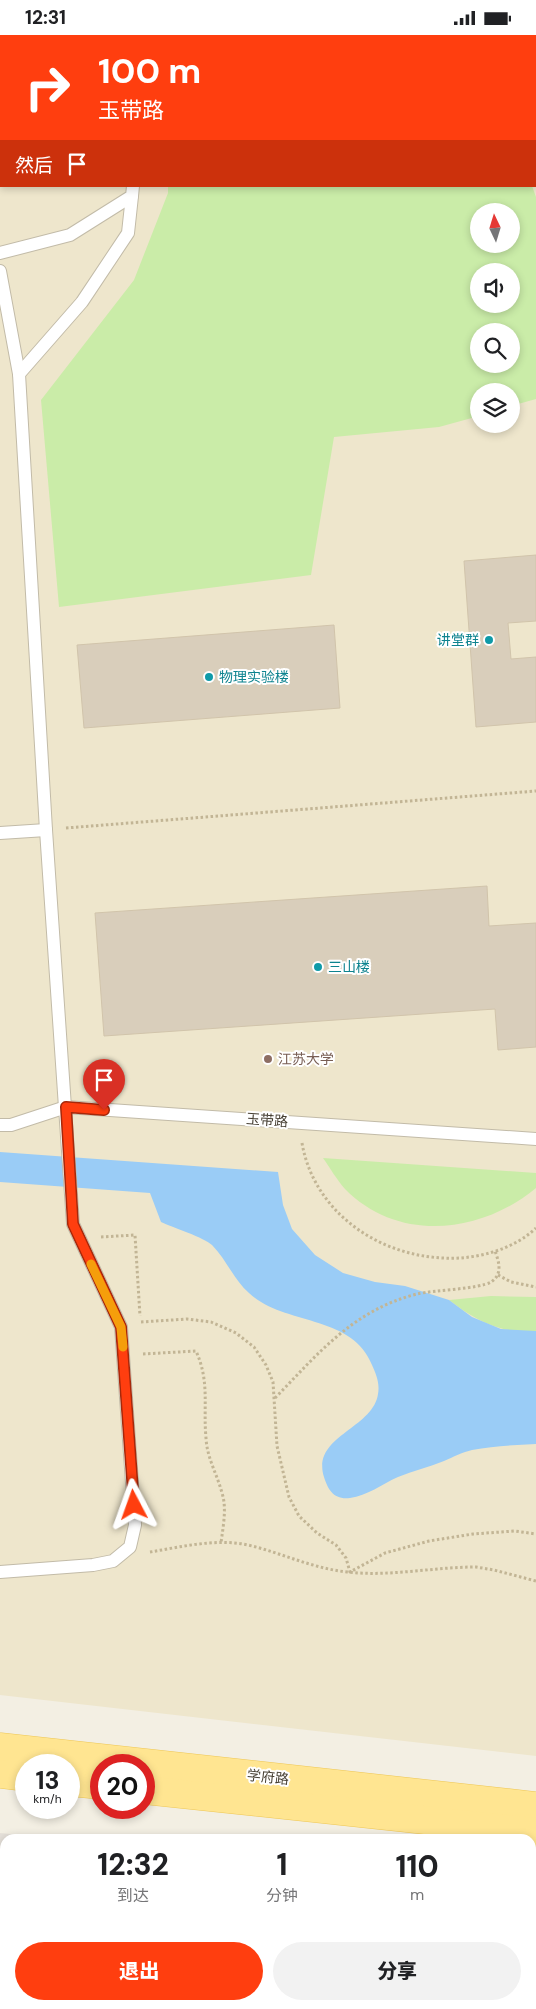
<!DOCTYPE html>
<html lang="zh">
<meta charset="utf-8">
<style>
body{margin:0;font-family:"DM Sans","Noto Sans SC",sans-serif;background:#f2f2f2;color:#202124;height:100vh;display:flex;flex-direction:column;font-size:19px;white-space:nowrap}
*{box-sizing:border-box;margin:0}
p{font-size:16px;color:#757577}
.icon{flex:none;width:28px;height:28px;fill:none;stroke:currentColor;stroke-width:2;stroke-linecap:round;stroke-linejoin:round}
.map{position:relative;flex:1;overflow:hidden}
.drawer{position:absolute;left:0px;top:1799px;width:536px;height:176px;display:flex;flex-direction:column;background:#fff;border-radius:15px 15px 0 0;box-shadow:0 2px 8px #0003}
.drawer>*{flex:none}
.top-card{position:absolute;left:0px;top:0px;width:536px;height:152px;box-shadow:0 2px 8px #0003;background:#ff3e0f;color:#fff;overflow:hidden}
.needle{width:32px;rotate:356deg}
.tools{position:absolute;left:470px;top:168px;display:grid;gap:10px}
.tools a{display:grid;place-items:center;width:50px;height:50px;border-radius:50%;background:#fff;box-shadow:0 2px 8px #0003;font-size:25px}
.speed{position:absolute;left:15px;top:1719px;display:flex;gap:10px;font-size:25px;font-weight:700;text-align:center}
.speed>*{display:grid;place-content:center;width:65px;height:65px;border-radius:50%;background:#fff;box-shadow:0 2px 8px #0003;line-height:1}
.speed small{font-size:12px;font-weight:400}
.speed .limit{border:8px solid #d22;background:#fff;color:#111}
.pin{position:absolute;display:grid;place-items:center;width:42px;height:42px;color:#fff;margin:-51px -21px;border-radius:50% 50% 50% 0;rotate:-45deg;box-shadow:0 0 5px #0007}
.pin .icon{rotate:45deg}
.me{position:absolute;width:55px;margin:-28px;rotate:356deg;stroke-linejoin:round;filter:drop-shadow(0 0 4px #0008)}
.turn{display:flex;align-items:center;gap:18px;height:105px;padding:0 15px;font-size:22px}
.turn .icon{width:65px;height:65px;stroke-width:2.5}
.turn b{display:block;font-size:35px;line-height:42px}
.then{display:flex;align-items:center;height:48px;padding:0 15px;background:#0003;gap:10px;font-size:19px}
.eta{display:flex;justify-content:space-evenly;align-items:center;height:85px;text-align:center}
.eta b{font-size:30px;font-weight:800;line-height:35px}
.action{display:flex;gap:10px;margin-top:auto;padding:10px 15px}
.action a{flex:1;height:58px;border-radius:30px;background:#ff3e0f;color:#fff;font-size:20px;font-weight:800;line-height:58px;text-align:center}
.action a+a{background:#f2f2f2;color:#202124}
.status{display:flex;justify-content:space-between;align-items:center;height:35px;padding:0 25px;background:#fff;direction:ltr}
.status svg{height:14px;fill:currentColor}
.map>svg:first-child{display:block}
.industrial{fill:#e5e0d9}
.education{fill:#eee6cc;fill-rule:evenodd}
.green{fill:#caeca8;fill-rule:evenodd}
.water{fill:#9accf6}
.building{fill:#d9cebb;stroke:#d1c4ab}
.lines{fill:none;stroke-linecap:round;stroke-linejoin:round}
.lane-casing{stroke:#c2bba8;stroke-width:14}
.primary-casing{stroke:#eec757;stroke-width:29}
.path{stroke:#c2b595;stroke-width:3;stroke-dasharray:2.5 2.5;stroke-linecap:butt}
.lane{stroke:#fff;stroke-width:12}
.primary{stroke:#ffe591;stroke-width:28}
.route-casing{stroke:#a6280a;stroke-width:12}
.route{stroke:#ff3e0f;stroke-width:9}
.slow{stroke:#f59e0b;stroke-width:9}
.culture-dot{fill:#0f9aa8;stroke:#fff;stroke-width:2}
.education-dot{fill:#8d6e63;stroke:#fff;stroke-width:2}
.labels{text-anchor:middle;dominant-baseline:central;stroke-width:4;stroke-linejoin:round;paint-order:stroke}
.culture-label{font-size:14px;fill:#0d838f;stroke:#fff;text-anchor:start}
.education-label{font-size:14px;fill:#785e54;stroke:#fff;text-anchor:start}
.street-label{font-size:14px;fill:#463f33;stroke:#fff}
</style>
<div class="status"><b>12:31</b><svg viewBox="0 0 49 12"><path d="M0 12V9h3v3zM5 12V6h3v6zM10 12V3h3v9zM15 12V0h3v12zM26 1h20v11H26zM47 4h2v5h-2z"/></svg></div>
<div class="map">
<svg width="536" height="1974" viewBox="0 0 536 1974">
<rect width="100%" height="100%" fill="#f3efe3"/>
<!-- industrial -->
<path class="industrial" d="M0,1798L59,1804H5V1970H92V1974H0Z"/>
<!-- education -->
<path class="education" d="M0,0H536V1721L0,1660ZM1,1H535V151H1ZM479,176H511V209H479ZM479,236H511V269H479ZM479,296H511V329H479ZM479,356H511V389H479Z"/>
<!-- green -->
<g class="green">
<path d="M172,0H495L496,1H172Z"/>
<path d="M168,151H532L536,162V364L511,371V356H479V381L439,392L334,402L311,540L59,572L41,365L134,245L168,158ZM479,176H511V209H479ZM479,236H511V269H479ZM479,296H511V329H479Z"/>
<path d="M323,1123L536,1138V1153C481,1199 398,1208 345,1154C337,1145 330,1133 323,1123Z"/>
<path d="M491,1261L536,1262V1296C502,1300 475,1285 449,1265Z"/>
</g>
<!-- water -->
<path class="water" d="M0,1117L278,1137L283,1170L292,1194L315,1220L343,1238L375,1247L405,1251L449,1265L472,1282L501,1294L536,1296V1409C514,1410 493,1411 472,1415C463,1417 453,1422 444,1426C429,1432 413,1436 398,1442C382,1449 367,1461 350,1463C334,1465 328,1455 324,1442C311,1401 373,1394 378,1359C380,1348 376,1339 372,1330C352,1279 284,1291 249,1258C234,1245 226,1224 212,1210C205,1203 172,1192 161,1187L150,1158L0,1147Z"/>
<!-- building -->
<g class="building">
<path d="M511,0H536V83L535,1Z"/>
<path d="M536,520V586L508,588L511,624L536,622V687L476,692L464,526Z"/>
<path d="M334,590L340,673L84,693L77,610Z"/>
<path d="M487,851L489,891L536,888V1012L498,1015L495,974L104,1001L95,878Z"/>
</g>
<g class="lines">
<defs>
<g id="lane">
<path d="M136,1V0"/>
<path d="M0,218L70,200L132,161L133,151"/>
<path d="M0,236L19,339"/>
<path d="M0,798L46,795"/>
<path d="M0,1090H11L66,1072L536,1104"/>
<path d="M0,1537L93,1530L113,1526L130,1512L135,1490L121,1292L73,1189L46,795L19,339L82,267L128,198L132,161"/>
</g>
<g id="primary">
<path d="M0,1712L536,1771"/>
<path d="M0,1739L26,1742"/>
<path d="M69,1747L101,1750"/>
<path d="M144,1755L536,1797"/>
</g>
</defs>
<!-- lane casing -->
<use href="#lane" class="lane-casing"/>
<!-- primary casing -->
<use href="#primary" class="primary-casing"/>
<!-- path -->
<g class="path">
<path d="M66,793L536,756"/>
<path d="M302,1108C315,1182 387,1227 460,1223C487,1221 516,1212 536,1193"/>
<path d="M101,1202L135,1200L140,1281"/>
<path d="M498,1240L511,1247L536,1252"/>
<path d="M141,1287L187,1284L211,1287L236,1298L254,1312L266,1330L273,1347L277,1411L289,1462L299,1481L317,1498L336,1510L346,1523L350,1537L385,1518L429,1506L473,1499L515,1496L536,1499"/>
<path d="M143,1319L196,1316C210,1347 203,1371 206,1403C207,1423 217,1439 222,1458C227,1473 223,1492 221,1508"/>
<path d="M275,1363C318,1319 353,1275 417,1259C434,1255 479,1254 491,1247C503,1239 499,1227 495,1216"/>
<path d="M150,1517C181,1512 216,1503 248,1510C282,1518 311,1533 347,1537C389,1542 433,1532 476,1532L494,1535L536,1546"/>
</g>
<!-- lane -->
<use href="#lane" class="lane"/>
<!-- primary -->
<use href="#primary" class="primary"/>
</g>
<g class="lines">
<defs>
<path id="route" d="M104,1075L66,1072L73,1189L121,1292L134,1470"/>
</defs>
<!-- route casing -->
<use href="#route" class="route-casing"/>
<!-- route -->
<use href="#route" class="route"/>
<!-- slow -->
<path class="slow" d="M91,1229L121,1292L123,1312"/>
</g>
<!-- markers -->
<g class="culture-dot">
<circle cx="489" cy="605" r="5"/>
<circle cx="209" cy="642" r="5"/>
<circle cx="318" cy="932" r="5"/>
</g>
<circle class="education-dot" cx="268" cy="1024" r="5"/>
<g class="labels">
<!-- culture labels -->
<g class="culture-label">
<text x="479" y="605" text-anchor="end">讲堂群</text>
<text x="219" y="642">物理实验楼</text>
<text x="328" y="932">三山楼</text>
</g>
<!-- education labels -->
<g class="education-label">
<text x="278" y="1024">江苏大学</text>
</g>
<!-- street labels -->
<g class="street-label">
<text transform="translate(267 1085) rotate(4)">玉带路</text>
<text transform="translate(268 1742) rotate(6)">学府路</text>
</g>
</g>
</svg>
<div class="tools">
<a><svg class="needle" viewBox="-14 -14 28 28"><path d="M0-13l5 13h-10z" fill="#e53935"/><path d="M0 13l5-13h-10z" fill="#757577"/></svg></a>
<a><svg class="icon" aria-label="sound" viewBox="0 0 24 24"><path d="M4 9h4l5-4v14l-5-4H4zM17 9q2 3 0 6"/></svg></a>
<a><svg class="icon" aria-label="search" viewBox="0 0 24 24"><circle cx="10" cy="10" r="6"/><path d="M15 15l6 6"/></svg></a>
<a><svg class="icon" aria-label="layers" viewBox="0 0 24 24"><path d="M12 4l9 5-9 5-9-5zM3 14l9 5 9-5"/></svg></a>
</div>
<div class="speed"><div>13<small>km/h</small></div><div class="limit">20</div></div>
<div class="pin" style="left:104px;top:1075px;background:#d93025"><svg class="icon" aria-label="arrive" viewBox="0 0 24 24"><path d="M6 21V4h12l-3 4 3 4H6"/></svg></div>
<svg class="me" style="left:134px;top:1470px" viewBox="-20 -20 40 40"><path d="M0-17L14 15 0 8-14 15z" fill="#ff3e0f" stroke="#fff" stroke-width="4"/></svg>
<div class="top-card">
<div class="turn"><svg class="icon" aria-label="right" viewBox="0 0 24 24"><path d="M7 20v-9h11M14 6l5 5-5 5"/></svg><div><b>100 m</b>玉带路</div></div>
<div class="then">然后<svg class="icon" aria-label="arrive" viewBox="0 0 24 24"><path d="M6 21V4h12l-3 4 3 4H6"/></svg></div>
</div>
<section class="drawer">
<div class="eta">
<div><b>12:32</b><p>到达</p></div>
<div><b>1</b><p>分钟</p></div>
<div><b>110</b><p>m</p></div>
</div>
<div class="action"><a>退出</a><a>分享</a></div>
</section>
</div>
